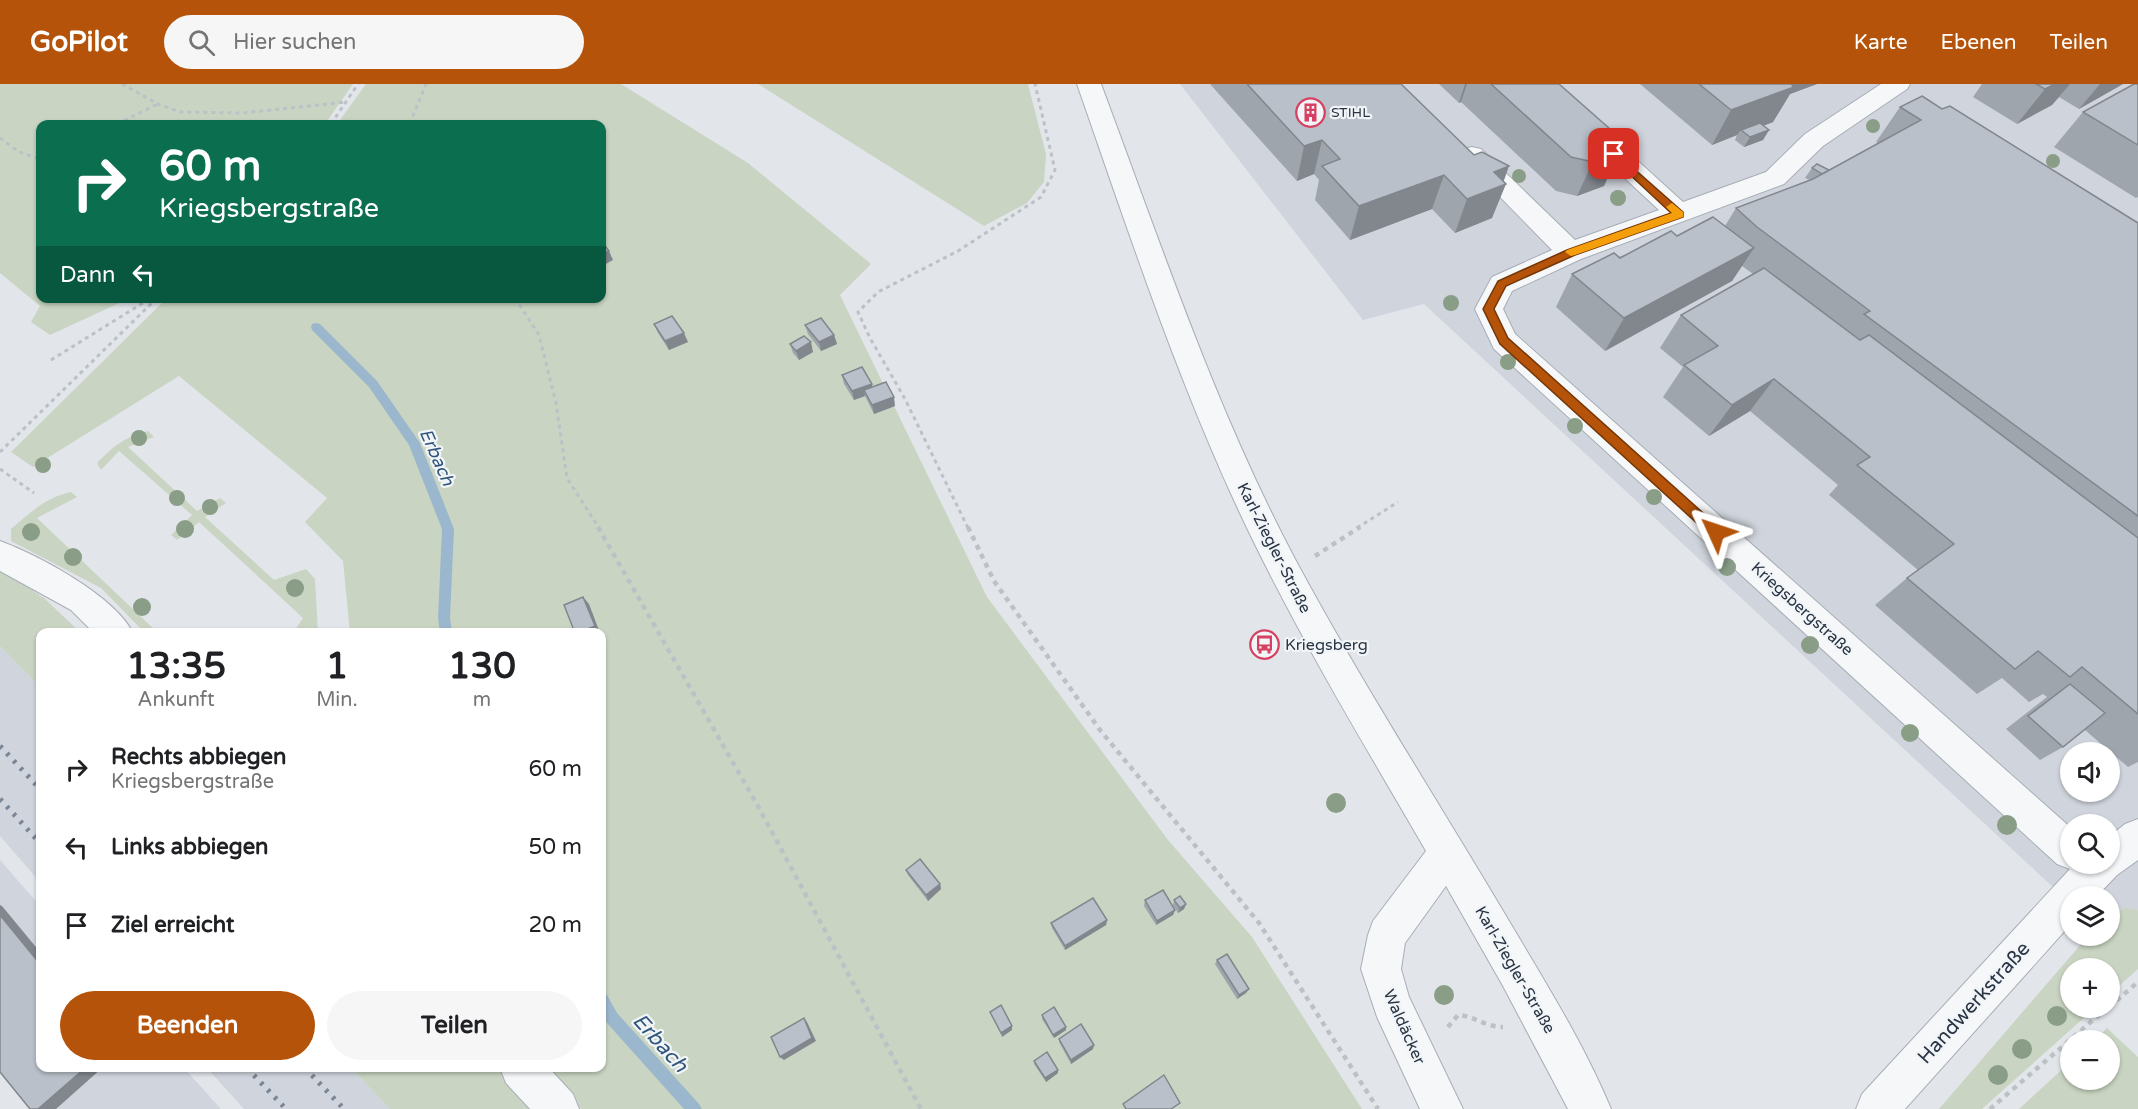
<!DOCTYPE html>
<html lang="de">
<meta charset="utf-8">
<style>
body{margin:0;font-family:"Varela Round",sans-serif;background:#f6f6f6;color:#202124;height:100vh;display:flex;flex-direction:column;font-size:22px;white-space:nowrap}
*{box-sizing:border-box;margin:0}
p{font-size:20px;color:#757577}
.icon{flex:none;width:33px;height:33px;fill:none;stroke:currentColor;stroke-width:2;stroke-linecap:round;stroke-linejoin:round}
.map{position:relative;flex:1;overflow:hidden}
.sheet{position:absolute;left:36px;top:544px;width:570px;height:444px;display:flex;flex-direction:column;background:#fff;border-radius:12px;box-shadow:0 2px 4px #0004}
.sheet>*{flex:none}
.top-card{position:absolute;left:36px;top:36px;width:570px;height:183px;border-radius:12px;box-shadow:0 2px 4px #0004;background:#0b6e4f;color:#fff;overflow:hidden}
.tools{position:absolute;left:2060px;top:658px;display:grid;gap:12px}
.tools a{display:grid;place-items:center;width:60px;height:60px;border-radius:50%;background:#fff;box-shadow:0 2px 4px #0004;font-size:30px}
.pin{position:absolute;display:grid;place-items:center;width:51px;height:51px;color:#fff;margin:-26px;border-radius:12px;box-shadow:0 3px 9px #0006}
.me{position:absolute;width:66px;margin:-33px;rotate:312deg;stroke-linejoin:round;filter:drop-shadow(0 0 4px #0008)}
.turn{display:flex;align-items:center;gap:21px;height:126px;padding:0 24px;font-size:27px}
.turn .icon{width:78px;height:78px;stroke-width:2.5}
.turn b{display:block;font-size:42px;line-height:51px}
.then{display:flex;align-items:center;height:57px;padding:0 24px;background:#0003;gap:12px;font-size:22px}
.eta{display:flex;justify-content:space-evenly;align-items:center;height:102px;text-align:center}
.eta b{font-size:36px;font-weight:800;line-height:42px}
.button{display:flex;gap:12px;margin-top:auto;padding:12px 24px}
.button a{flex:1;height:69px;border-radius:36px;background:#b45309;color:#fff;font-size:24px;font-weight:800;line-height:69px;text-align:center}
.button a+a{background:#f6f6f6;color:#202124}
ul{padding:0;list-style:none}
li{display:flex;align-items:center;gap:18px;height:78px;padding:0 24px}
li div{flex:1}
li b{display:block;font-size:22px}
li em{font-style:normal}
header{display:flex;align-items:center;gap:36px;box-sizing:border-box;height:84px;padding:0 30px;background:#b45309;color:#fff}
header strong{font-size:28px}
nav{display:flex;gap:33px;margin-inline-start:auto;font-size:21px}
.search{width:420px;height:54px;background:#f6f6f6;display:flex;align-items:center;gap:15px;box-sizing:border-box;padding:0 21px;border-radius:33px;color:#757577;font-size:22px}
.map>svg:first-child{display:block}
.built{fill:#d0d5dd;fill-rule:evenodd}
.green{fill:#c9d5c2}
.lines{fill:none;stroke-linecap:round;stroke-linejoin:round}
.stream{fill:#9bb7cd;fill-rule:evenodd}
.minor-casing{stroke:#a7adb6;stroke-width:2}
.path-far1{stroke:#bcc1c6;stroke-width:3;stroke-dasharray:4 4;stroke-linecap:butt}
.path{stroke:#bcc1c6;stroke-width:4.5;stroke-dasharray:5 5;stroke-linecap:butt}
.minor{fill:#f5f7f9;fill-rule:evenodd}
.rail{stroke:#7a8696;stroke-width:5;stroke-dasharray:3 7;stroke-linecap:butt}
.tree{fill:#899d87}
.wall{fill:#9fa5ad}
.shaded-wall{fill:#82868d}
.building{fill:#b9c0c9;stroke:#82868d;stroke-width:1.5}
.route{fill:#b45309;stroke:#753606;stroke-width:1.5}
.slow{fill:#f59e0b}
.labels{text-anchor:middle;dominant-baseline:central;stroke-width:4.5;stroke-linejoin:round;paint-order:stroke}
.far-poi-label{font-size:14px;fill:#293544;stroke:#f2f5f8;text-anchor:start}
.street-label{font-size:16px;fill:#293544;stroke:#f2f5f8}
.poi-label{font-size:16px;fill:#293544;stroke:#f2f5f8;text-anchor:start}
.water-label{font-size:18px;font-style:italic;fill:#30577b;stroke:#f2f5f8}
.near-street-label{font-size:20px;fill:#293544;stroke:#f2f5f8}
.near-water-label{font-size:21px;font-style:italic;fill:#30577b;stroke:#f2f5f8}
</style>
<header>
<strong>GoPilot</strong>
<div class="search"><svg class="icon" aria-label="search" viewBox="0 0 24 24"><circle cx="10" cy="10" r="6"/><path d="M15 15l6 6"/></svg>Hier suchen</div>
<nav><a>Karte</a><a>Ebenen</a><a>Teilen</a></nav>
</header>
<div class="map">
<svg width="2138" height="1025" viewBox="0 0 2138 1025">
<rect width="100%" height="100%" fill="#e2e6eb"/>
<!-- built -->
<g class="built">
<path d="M1180,0H2138V883L2109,852V813H2070V819L1424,220L1363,236ZM2070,669H2109V708H2070ZM2070,741H2109V780H2070Z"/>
<path d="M0,562L40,603V798L0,752Z"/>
<path d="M0,776L40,822V984H184L221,1025H38L0,979Z"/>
<path d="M207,984H351L390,1025H244Z"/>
</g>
<!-- green -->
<g class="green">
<path d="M0,0H353L325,40H40V214L128,215L50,251L31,238L40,222L0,189Z"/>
<path d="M366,0H621L748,79L871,180L840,211L987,513L1168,756L1252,853L1362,1025H581L546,984H602V549H350L343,477L305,438L327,414L179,292L33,383L11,368L166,215L602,214V40H337Z"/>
<path d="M758,0H1028L1046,70L1044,98L1027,119L984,142Z"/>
<path d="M148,347L154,353L128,363L197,427L220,414L226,419L205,433L274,496L306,485L315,495L318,549H293L303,534L199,438L177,456L171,451L192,431L119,367L101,386L97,379C115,361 123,354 148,347Z"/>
<path d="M71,408L77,413L37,434L158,549H145L101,504L11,457V445C30,429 46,413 71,408Z"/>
<path d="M0,485L44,514L81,549H40V603L0,562Z"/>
<path d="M2126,824L2138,826V885L2109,911V885H2070V924H2095L1982,1025H1939L2088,852H2109V830Z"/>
<path d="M2107,944L2138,973V1025H2019L2070,978V996H2109V957H2093Z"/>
<path d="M351,984H499L537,1025H390Z"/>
</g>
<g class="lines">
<!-- stream -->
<g class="stream">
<path d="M316,239L320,240L377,297L420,359L454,445L450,534L452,549H440L438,534L442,445L409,361L369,303L312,246L311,243L312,240Z"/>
<path d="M602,909L607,911L617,929L699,1020L702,1025H684L607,939L602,929Z"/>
</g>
<defs>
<g id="minor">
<path d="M1077,0H1101C1161,160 1215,324 1295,475C1362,600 1440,720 1512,842C1547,901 1585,962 1611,1025H1568L1503,902L1446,802L1405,859L1401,885L1409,913L1463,1025H1420L1377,933L1361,885L1368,851L1373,837L1426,767C1361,655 1293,543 1238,425C1174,287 1127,143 1077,0Z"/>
<path d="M1881,0H1910L1907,5L1823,62L1784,100L1581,175L1512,207L1503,225L1515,250L2070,743V780H2109V753L2125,740L2138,735V776L2117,791L2096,813H2070V841L1905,1025H1856L1862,1010L2070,785L2057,780L1494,265L1475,225L1492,193L1552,166L1459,71L1463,65L1472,63L1481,65L1575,156L1659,126L1577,50L1573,44L1577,38L1586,36L1595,38L1683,118L1766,88L1805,50Z"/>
<path d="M0,457C38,471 115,512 133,549H94L71,526L0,487Z"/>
<path d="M500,984H549L573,1010L579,1025H530L506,999Z"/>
</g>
</defs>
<!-- minor casing -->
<use href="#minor" class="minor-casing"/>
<!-- path-far1 -->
<g class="path-far1">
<path d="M122,0L158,20L180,28L243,29L346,18"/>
<path d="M117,40L158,20"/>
<path d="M331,40L358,0"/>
<path d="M414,40L412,34L426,0"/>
<path d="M0,54L19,68L40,75"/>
<path d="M515,214L539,251L556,319L567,394L599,444"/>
<path d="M51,276L146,217L154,216"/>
<path d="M0,368L157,214"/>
<path d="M0,385L34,409"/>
<path d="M968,444L905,315L870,254L858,228L878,208L958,167L1041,113L1055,86L1035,0"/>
<path d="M1357,444L1398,418"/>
</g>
<!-- path -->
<g class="path">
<path d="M598,443L759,724L921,1025"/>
<path d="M968,443L994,497L1100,646L1259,839L1378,1025"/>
<path d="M1315,472L1360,443"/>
<path d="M2109,923L2138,898"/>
<path d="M1448,943L1458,931C1474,932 1486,943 1503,943"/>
<path d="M1990,1025L2107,924"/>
</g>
<!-- minor -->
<use href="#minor" class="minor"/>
<!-- rail -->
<g class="rail">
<path d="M0,662L40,705"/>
<path d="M0,715L40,759"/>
<path d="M247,984L286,1025"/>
<path d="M305,984L344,1025"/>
</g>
</g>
<!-- trees -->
<g class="tree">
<circle cx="1873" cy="42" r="7"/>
<circle cx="2053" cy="77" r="7"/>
<circle cx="1519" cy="92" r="7"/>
<circle cx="1618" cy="114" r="8"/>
<circle cx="1451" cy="219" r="8"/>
<circle cx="1508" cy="278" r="8"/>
<circle cx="1575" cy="342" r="8"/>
<circle cx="139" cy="354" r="8"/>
<circle cx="43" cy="381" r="8"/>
<circle cx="1654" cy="413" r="8"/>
<circle cx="177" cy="414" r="8"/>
<circle cx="210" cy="423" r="8"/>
<circle cx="185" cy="445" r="9"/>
<circle cx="31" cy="448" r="9"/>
<circle cx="73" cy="473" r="9"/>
<circle cx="1727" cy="483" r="9"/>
<circle cx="295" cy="504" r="9"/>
<circle cx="142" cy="523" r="9"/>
<circle cx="1810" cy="561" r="9"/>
<circle cx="1910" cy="649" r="9"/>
<circle cx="1336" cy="719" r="10"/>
<circle cx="2007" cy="741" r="10"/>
<circle cx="1444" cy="911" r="10"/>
<circle cx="2057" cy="932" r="10"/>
<circle cx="2022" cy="965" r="10"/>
<circle cx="1998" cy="991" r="10"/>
</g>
<!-- wall -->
<g class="wall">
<path d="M1210,0H1401L1474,71L1503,98L1492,134L1455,149L1432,125L1350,156L1315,116L1319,96L1314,90L1297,97Z"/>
<path d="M1439,0H1559L1627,60L1610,94L1607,95L1604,102L1577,112L1556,107L1461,18L1459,19Z"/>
<path d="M1640,0H1817L1790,10L1773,38L1763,42L1769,46L1763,56L1744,63L1735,56L1737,51L1712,61Z"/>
<path d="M1982,0H2123L2079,25L2059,13L2052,21L2017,40L1973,13Z"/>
<path d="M2138,0V113L2136,114L2054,63L2083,28Z"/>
<path d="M1900,23L1942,25L2138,139V678L2128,683L2085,646L2063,663L2040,676L2006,645L2047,613L2043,610L2029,618L2002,594L1977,610L1875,521L1907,494L1918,486L1829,411L1838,401L1750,327L1709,352L1663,313L1683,283L1660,264L1681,231L1753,190L1742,182L1732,197L1605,267L1556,223L1572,190L1677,152L1725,142L1736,124L1810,96L1805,94L1812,84L1829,86L1878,59L1876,58Z"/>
<path d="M654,240L688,258L669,266L658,249Z"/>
<path d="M805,241L834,251L837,260L821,267L808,250Z"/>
<path d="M790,260L813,268L799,276L793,269Z"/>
<path d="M842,291L872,300V303L895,322L874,330L865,312L854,316L844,300Z"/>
<path d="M906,786L940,800L941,805L928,817L908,791Z"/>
<path d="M1145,816L1175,826L1173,831L1156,841L1144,822Z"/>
<path d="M1174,816L1186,820L1184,825L1178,829L1173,821Z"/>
<path d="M1107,836L1106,841L1065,866L1052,844L1051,839Z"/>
<path d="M1217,876L1246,909L1237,915L1215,880Z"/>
<path d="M1042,931L1066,943V946L1054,954L1042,935Z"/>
<path d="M1059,955L1093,965L1071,980L1059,958Z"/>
<path d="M1034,977L1058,989L1046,998L1034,980Z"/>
</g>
<!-- shaded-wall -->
<g class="shaded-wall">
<path d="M1465,0H1467L1461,18L1459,19Z"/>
<path d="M1768,0H1817L1790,10L1773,38L1744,49L1741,46L1737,51L1712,61L1731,26Z"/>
<path d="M2055,0H2070L2052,21L2017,40L2045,5Z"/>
<path d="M2100,0H2123L2079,25Z"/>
<path d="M1769,46L1763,56L1744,63L1750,53Z"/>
<path d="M1322,56L1314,90L1297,97L1304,62Z"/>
<path d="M1627,60L1610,94L1607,95L1604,102L1577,112L1593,78L1617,64Z"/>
<path d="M1509,82L1502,102L1506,100L1492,134L1455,149L1467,115L1494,88Z"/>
<path d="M1444,91L1432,125L1350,156L1359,122Z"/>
<path d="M1754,164L1732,197L1605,267L1624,234Z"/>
<path d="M609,167L613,176L602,182V170Z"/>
<path d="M684,249L688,258L669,266L665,257Z"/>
<path d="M834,251L837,260L821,267L819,258Z"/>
<path d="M811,258L813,268L799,276L796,267Z"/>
<path d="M1774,295L1750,327L1709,352L1732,321Z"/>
<path d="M872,300L873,309L864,306L865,312L854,316L852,307Z"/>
<path d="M894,313L895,322L874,330L872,321Z"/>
<path d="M583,513L589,520L600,549H578Z"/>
<path d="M940,800L941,805L928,817L926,811Z"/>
<path d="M1186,820L1184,825L1178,829L1180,824Z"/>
<path d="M0,821L2,822L40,868V880L0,831Z"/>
<path d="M1175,826L1173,831L1156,841L1157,837Z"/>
<path d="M1107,836L1106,841L1065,866V862Z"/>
<path d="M1249,905L1246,909L1237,915L1239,911Z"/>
<path d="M804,934L807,938L816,957L784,976L780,973Z"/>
<path d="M1012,942V946L1002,953L1001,949Z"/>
<path d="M1066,943V946L1054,954L1053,951Z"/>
<path d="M1094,961L1093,965L1071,980V976Z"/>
<path d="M85,984H102L56,1025H38Z"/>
<path d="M1058,986V989L1046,998L1045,994Z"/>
</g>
<!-- building -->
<g class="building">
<path d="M1247,0H1401L1474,71L1482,68L1509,82L1494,88L1506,100L1467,115L1444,91L1359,122L1322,82L1340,75L1322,56L1304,62Z"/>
<path d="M1491,0H1559L1627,60L1617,64L1621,67L1593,78L1571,73Z"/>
<path d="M1699,0H1791L1794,3L1731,26Z"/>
<path d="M2036,0H2055L2045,5Z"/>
<path d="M2134,0H2138V61L2083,28Z"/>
<path d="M1922,12L1942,25L1950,22L2138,139V432L1864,230L1870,227L1757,143L1736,124L1813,95L1921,36L1900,23Z"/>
<path d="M1760,39L1769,46L1750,53L1741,46Z"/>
<path d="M1817,80L1829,86L1822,90L1812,84Z"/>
<path d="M1713,133L1754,164L1624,234L1572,190L1614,169L1620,174L1671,147L1677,152Z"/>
<path d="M602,158L609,167L602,170Z"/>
<path d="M1764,184L1860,256L1869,251L2138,454V630L2082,583L2070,593L2038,567L2015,585L1907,494L1954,460L1857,381L1870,373L1774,295L1732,321L1684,281L1718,262L1681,231Z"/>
<path d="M672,232L684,249L665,257L654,240Z"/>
<path d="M821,234L834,251L819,258L805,241Z"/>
<path d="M804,252L811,258L796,267L790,260Z"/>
<path d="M862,283L872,300L852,307L842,291Z"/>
<path d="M886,298L894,313L872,321L864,306Z"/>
<path d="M583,513L595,542L578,549H575L564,521Z"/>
<path d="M2070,600L2105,629L2063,663L2028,632Z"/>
<path d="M920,775L940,800L926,811L906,786Z"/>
<path d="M1163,806L1175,826L1157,837L1145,816Z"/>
<path d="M1180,812L1186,820L1180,824L1174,816Z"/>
<path d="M1093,814L1107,836L1065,862L1051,839Z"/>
<path d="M0,831L40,880V984H85L38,1025H30L0,988Z"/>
<path d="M1227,870L1249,905L1239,911L1217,876Z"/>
<path d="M1001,921L1012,942L1001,949L990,928Z"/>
<path d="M1054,923L1066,943L1053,951L1042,931Z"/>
<path d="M804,934L812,954L780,973L771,953Z"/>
<path d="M1081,940L1094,961L1071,976L1059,955Z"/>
<path d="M1047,968L1058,986L1045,994L1034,977Z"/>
<path d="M1164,991L1180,1019L1171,1025H1126L1123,1020Z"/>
</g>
<!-- route -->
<path class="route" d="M1614,67L1683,128V133L1575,171L1506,202L1494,225L1508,254L1721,445L1723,448L1721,452H1711L1500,260L1483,225L1498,197L1567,166L1671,129L1611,73L1609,70Z"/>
<!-- slow -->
<path class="slow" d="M1672,119L1683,128V133L1575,171L1571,172L1565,168L1567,166L1672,129L1666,123Z"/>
<!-- icons -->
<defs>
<symbol id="building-ring" viewBox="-11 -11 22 22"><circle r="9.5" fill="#f2f5f8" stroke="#d74061" stroke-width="1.5"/><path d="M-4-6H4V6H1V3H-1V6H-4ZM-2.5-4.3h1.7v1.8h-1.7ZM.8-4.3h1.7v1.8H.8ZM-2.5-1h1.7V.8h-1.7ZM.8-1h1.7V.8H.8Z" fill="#d74061"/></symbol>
<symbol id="bus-ring" viewBox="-11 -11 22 22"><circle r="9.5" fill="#f2f5f8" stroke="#d74061" stroke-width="1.5"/><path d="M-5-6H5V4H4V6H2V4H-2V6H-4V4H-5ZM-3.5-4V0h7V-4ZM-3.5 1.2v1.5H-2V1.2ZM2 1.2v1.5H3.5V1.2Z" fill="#d74061"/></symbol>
</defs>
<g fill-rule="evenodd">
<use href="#building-ring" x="1294" y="12" width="33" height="33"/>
<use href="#bus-ring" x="1248" y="544" width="33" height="33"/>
</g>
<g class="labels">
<!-- far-poi labels -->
<g class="far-poi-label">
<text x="1331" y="28">STIHL</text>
</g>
<!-- street labels -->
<g class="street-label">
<text transform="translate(1274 464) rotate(63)">Karl-Ziegler-Straße</text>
<text transform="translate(1802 525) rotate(42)">Kriegsbergstraße</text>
<text transform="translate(1515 886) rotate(60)">Karl-Ziegler-Straße</text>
<text transform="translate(1404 943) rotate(66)">Waldäcker</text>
</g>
<!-- poi labels -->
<g class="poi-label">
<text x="1285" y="561">Kriegsberg</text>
</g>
<!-- water labels -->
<g class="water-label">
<text transform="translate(437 373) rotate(66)">Erbach</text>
</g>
<!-- near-street labels -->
<g class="near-street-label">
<text transform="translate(1974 919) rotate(-48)">Handwerkstraße</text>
</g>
<!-- near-water labels -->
<g class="near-water-label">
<text transform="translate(660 959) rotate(48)">Erbach</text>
</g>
</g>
</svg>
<div class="tools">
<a><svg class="icon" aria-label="sound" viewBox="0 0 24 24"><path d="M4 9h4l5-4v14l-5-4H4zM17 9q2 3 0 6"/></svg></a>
<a><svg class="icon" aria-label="search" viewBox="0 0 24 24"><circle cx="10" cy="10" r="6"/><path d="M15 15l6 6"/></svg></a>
<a><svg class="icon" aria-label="layers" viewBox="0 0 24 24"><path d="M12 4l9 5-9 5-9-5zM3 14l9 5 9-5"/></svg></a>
<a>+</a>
<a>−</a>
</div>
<div class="pin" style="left:1614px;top:70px;background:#d93025"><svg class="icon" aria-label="arrive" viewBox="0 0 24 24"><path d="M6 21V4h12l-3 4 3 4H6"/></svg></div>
<svg class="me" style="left:1716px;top:448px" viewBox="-20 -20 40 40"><path d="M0-17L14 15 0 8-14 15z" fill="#b45309" stroke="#fff" stroke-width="4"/></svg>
<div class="top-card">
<div class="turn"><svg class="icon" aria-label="right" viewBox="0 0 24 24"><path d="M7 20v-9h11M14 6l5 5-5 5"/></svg><div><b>60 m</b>Kriegsbergstraße</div></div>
<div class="then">Dann<svg class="icon" aria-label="left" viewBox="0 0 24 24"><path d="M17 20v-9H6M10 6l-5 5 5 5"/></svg></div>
</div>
<section class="sheet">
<div class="eta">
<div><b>13:35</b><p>Ankunft</p></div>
<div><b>1</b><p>Min.</p></div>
<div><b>130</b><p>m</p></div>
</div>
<ul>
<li><svg class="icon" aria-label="right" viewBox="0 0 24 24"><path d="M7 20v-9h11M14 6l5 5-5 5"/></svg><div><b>Rechts abbiegen</b><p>Kriegsbergstraße</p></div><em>60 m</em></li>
<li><svg class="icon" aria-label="left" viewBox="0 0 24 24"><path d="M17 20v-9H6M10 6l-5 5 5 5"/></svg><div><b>Links abbiegen</b></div><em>50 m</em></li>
<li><svg class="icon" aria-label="arrive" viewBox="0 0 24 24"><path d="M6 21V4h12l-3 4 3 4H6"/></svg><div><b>Ziel erreicht</b></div><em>20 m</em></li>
</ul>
<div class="button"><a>Beenden</a><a>Teilen</a></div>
</section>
</div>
